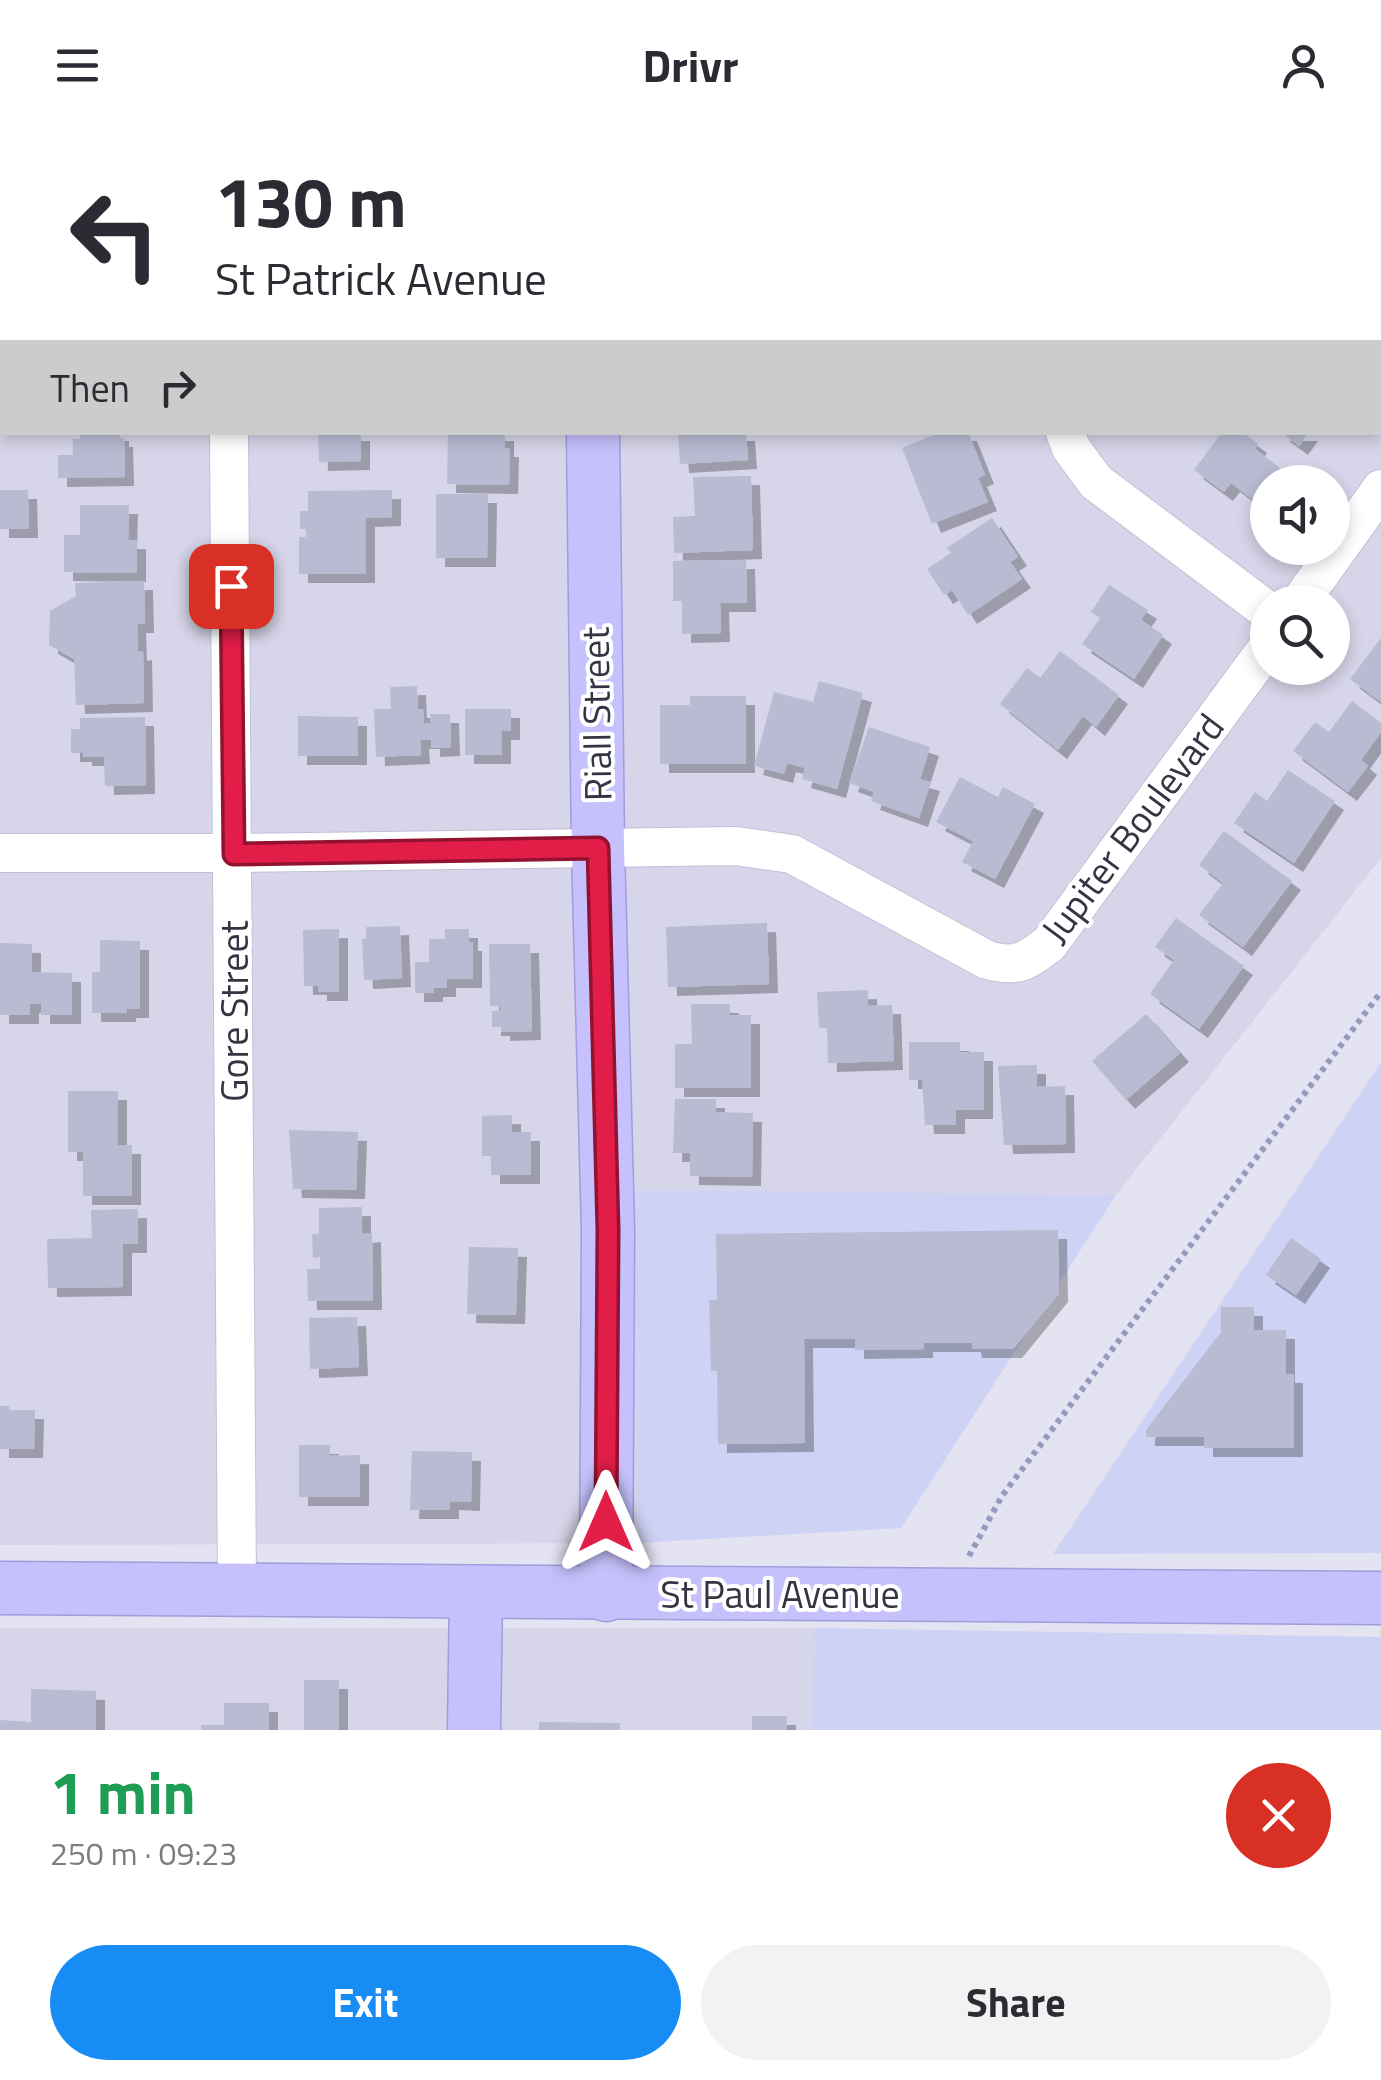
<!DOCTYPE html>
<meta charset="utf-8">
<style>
body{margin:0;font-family:"Titillium Web",sans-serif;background:#f2f2f3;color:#2b2b33;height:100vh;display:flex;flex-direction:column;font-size:38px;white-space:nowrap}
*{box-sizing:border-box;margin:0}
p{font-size:32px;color:#7c7c81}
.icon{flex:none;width:55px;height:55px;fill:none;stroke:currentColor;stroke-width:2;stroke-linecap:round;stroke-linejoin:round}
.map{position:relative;height:1600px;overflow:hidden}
.details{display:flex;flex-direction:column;background:#fff;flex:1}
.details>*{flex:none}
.guide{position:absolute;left:0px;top:0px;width:1382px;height:305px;box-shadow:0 5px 15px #0003;background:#fff;color:#2b2b33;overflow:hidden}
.fabs{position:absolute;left:1250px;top:335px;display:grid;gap:20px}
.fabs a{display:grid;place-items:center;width:100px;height:100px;border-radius:50%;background:#fff;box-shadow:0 5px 15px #0003;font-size:50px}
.pin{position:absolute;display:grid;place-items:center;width:85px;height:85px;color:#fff;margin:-42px;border-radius:20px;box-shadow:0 5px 15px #0006}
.me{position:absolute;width:110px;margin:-55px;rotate:0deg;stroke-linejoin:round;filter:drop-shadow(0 0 8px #0008)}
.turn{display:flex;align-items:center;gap:35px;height:210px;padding:0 50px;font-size:45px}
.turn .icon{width:130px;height:130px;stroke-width:2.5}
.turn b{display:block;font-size:70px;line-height:85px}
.then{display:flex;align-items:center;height:95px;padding:0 50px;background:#0003;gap:20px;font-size:38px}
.round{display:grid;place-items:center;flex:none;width:105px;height:105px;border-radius:52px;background:#f2f2f3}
.headline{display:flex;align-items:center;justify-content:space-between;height:170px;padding:0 50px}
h1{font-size:60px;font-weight:700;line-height:75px;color:#1e9e55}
.action{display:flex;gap:20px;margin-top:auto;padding:20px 50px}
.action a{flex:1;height:115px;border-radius:60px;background:#178cf5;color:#fff;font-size:40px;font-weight:700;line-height:115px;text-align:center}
.action a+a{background:#f2f2f3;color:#2b2b33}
header{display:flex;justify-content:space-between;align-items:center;height:130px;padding:0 50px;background:#fff;font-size:45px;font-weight:700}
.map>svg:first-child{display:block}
.residential{fill:#d6d5e9;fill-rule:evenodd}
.commercial{fill:#ced2f4}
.building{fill:#b9bbd3;filter:url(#shadow)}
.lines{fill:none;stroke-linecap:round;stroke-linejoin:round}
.street-casing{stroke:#c0c1d7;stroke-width:40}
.secondary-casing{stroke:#a09cdd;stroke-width:55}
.path{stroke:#9899be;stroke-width:6;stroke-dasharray:5 5;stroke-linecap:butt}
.street{stroke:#fff;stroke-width:38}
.secondary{stroke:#c6c1fd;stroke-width:52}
.route-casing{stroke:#92132f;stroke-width:25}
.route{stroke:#e11d48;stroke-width:18}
.labels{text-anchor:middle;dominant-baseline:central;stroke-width:8;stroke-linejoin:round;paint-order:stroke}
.street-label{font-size:38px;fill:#343543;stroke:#fff}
</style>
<header><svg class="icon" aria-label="menu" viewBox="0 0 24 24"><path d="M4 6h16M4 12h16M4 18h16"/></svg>Drivr<svg class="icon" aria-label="person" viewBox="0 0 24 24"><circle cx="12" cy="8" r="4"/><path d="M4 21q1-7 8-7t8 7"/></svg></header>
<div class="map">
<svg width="1381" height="1600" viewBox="0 0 1381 1600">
<defs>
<filter id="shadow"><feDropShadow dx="9" dy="9" stdDeviation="0" flood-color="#0004"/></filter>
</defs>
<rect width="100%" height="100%" fill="#e4e3f1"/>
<!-- residential -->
<g class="residential">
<path d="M0,0H1381V728L1116,1065L634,1060L638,1413L0,1415ZM2,2H1380V302H2ZM1268,352H1332V418H1268ZM1268,472H1332V538H1268Z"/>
<path d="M0,1498H814L812,1600H0Z"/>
</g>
<!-- commercial -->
<g class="commercial">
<path d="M1381,933V1423L1053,1424Z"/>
<path d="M633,1060L1116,1065L901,1398L638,1413Z"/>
<path d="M814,1498L1381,1507V1600H812Z"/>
</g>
<!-- building -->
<g class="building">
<path d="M80,302H120V308H124L125,347L58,348V325H73V309H80Z"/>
<path d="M318,302H361V331L319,332Z"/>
<path d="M448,302H505V318H510L509,355L447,354Z"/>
<path d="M678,302H746L748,330L680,334Z"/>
<path d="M940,302H968L985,345L978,348L988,372L932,394L902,318Z"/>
<path d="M1222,302H1242L1258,314L1255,319L1289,345L1284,352H1268V373L1264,378L1231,353L1224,362L1194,340Z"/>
<path d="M1280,302H1309L1299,316Z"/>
<path d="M751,346L753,420L674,423L673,387L695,386L693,347Z"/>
<path d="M0,360H28L29,399H0Z"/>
<path d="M392,360V387L366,388V444H299V407H306V399H300V381H308V361Z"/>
<path d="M436,364H488L487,428H436Z"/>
<path d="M80,375H129L128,410H137V443L64,442V405H80Z"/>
<path d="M992,388L1018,427L1010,432L1022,449L968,485L952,460L944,465L927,439L951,423L947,418Z"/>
<path d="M746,430L747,473H720L721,503L682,504V471H673V431Z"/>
<path d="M144,451L145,494H137L138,522L143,521L144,573L76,575L74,529L49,515L50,481L76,466L75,453Z"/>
<path d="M1109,455L1148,480L1141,490L1163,505L1134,549L1082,514L1100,488L1091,482Z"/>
<path d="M1381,508V572L1350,549Z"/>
<path d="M1060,521L1119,565L1096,597L1083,586L1058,620L1000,574L1027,538L1040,548Z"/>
<path d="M819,551L863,563L837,659L802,649L805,638L787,633L784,644L754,636L774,562L813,572Z"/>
<path d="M417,556L418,579H423L424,594L431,593L430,584H450L451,617L431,618V610H420L421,625L376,627L374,579H391L390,557Z"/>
<path d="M690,566H746V634H660V575H690Z"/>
<path d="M1352,571L1381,593V602L1361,630L1368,636L1348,662L1293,621L1315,592L1329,602Z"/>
<path d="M465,579H511V601H502V625H465Z"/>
<path d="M298,586L358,587V626H298Z"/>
<path d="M145,587L146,655L105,656L104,627H83V623H71V599H80V588Z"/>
<path d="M869,597L930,617L920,649L931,652L919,688L871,671L874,662L849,653Z"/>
<path d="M1288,640L1335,671L1294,733L1234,693L1255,662L1267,671Z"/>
<path d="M960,647L998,667L1003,657L1035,674L995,749L962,732L973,711L936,692Z"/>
<path d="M1224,701L1292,751L1243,817L1199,785L1223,753L1199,735Z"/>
<path d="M1176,788L1244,836L1199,899L1150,864L1174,830L1155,817Z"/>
<path d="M767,793L769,854L668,857L666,797Z"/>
<path d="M400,796L402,848L364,850L362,809H366V797Z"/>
<path d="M339,799V862H318V856H304L303,800Z"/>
<path d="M445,799H469V812H473V849H447V858H434V863H415V832H429V809H445Z"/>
<path d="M100,810L140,811V879H127V883H92V842H100Z"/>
<path d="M0,813L32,814V842L72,843V885H41V874H30V885H0Z"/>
<path d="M489,814H530L532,901L501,902V897H492V881H500V876H490Z"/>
<path d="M868,860V876L892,875L894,931L828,933L827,898H819L817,862Z"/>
<path d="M691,874H730V885H751V958H675V914H692Z"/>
<path d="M1146,884L1180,923L1126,970L1092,931Z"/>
<path d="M909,912H960V922H984V980H956V995H925L922,950H909Z"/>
<path d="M1037,935V957L1065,956L1066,1014L1004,1015L998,936Z"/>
<path d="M68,961H118V1015H132V1066H83V1022H68Z"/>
<path d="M675,969H716V982L753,983L752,1047L690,1046V1023H673Z"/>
<path d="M512,985V1002H531V1045H491V1026H482V986Z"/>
<path d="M289,1000L358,1002L356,1060L293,1059Z"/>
<path d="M362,1077V1104L372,1103L373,1171H308L307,1139H320V1127L313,1128L312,1104H319V1078Z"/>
<path d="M138,1079V1114H123V1157L48,1158L47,1109L92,1108L91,1080Z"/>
<path d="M1058,1100L1059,1163L1013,1219H973L972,1213H924V1219L855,1220V1209H804L805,1313L718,1314L717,1241H711L709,1170H717L716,1104Z"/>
<path d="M1291,1108L1321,1129L1296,1165L1266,1145Z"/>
<path d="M469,1117L518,1118L516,1185L467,1184Z"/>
<path d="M1221,1177H1254V1200H1286V1244H1294V1318H1204V1307H1146V1300L1221,1202Z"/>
<path d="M357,1187L359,1237L310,1239L309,1188Z"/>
<path d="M0,1276H9V1280H35L34,1319H0Z"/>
<path d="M299,1315H330V1326L360,1325V1367H299Z"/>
<path d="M412,1321L472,1322L471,1372L450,1371V1380H410Z"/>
<rect x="304" y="1550" width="35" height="50"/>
<path d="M31,1559L96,1561V1600H0V1590L31,1592Z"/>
<path d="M224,1573H269V1600H201V1595H224Z"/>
<rect x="752" y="1586" width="35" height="14"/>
<path d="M539,1592L620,1593V1600H539Z"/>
</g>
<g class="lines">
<defs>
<g id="street">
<path d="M226,0V2"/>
<path d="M1048,0V2"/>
<path d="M229,302L237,1459"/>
<path d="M1065,302L1071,318L1096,352L1268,481"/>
<path d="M1300,472L1381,359"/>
<path d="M0,723H234L736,716L792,724L987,830C1017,838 1025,832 1049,814L1268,517"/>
</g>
<g id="secondary">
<path d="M589,0V2"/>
<path d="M593,302L598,718L608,1100L606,1465"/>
<path d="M0,1458L1381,1468"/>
<path d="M474,1600L476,1463"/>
</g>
</defs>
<!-- street casing -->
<use href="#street" class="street-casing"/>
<!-- secondary casing -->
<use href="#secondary" class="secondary-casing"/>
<!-- path -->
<path class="path" d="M969,1426L1002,1366L1381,862"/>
<!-- street -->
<use href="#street" class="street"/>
<!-- secondary -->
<use href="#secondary" class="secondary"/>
</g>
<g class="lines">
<defs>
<path id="route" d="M231,456L234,724L598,718L608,1100L606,1392"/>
</defs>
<!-- route casing -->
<use href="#route" class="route-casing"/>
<!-- route -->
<use href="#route" class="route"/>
</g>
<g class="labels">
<!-- street labels -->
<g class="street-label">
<text transform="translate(596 584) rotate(-91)">Riall Street</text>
<text transform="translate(1132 698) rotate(-53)">Jupiter Boulevard</text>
<text transform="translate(234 881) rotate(-90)">Gore Street</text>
<text x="780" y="1464">St Paul Avenue</text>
</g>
</g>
</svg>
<div class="fabs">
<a><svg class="icon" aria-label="sound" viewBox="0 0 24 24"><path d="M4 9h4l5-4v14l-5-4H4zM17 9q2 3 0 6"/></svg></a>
<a><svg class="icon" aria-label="search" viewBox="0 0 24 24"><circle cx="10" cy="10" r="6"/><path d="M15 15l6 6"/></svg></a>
</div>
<div class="pin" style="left:231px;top:456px;background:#d93025"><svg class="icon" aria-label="arrive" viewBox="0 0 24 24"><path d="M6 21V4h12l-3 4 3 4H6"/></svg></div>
<svg class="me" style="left:606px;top:1392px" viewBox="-20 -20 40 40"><path d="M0-17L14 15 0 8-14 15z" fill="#e11d48" stroke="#fff" stroke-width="4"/></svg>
<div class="guide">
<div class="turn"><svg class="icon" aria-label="left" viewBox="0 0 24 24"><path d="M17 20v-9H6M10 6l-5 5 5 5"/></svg><div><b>130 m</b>St Patrick Avenue</div></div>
<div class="then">Then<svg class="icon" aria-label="right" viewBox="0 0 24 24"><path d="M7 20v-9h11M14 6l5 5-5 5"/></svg></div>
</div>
</div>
<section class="details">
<div class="headline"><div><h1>1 min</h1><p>250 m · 09:23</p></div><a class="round" style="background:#d93025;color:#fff"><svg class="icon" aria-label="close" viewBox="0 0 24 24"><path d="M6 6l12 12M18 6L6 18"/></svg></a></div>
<div class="action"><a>Exit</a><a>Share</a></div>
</section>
